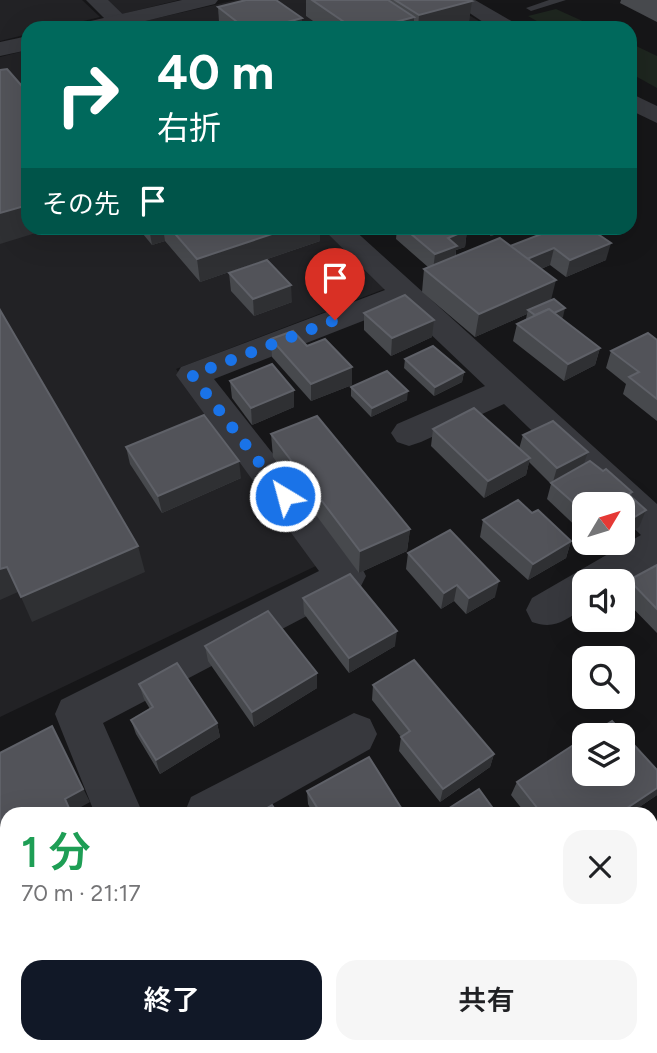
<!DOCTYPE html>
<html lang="ja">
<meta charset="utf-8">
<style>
body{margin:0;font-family:Figtree,"Noto Sans JP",sans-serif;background:#f6f6f6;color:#202124;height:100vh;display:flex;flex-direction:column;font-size:26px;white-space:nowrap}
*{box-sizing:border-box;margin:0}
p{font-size:23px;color:#757577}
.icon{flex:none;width:38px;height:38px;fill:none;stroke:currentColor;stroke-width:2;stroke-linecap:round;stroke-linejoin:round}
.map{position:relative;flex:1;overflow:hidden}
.sheet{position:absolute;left:0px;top:807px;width:658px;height:247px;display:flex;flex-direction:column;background:#fff;border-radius:21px 21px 0 0;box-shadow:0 7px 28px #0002}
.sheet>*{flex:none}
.banner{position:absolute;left:21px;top:21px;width:616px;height:214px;border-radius:21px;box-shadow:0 7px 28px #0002;background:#00695c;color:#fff;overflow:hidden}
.needle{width:46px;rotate:52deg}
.controls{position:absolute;left:572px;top:492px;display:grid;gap:14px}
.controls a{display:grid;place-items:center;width:63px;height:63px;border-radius:14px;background:#fff;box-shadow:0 7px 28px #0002;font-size:35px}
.pin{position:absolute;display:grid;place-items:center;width:60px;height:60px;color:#fff;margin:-72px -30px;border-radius:50% 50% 50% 0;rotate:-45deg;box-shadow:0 0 7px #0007}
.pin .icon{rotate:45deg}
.me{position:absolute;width:77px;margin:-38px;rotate:323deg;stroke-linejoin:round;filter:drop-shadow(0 0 5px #0008)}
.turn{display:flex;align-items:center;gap:24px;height:147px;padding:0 21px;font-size:32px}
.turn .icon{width:91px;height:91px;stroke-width:2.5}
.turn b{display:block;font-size:49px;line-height:60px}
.then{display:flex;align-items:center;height:66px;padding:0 21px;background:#0003;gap:14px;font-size:26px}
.round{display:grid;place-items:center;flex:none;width:74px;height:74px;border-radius:21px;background:#f6f6f6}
.head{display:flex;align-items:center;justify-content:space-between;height:119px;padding:0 21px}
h1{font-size:42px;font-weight:600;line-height:52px;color:#1e9e55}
.cta{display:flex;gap:14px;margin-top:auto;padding:14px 21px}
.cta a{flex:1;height:80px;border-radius:21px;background:#111827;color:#fff;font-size:28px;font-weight:600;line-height:80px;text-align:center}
.cta a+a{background:#f6f6f6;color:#202124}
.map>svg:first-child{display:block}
.built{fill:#222225}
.green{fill:#1e261f}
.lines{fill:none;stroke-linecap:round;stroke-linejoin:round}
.service{fill:#37383d;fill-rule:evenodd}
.minor{fill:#37383d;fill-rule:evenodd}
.tertiary{fill:#37383d;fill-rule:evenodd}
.wall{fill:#47494d}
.shaded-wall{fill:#2f3033}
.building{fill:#525359;stroke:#5f6168;stroke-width:2}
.route{stroke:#1a73e8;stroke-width:12;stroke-dasharray:0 21.6}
</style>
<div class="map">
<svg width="657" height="1053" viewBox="0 0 657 1053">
<rect width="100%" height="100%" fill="#161618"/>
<!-- built -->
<g class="built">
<path d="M0,0H82L100,17L55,28H28V34L0,41Z"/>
<path d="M106,0H179L122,14Z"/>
<path d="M236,0H444L482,23L465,28H141L136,23Z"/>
<path d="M28,50V228H324L387,288L176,369L318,565L0,717V57Z"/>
</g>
<!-- green -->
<g class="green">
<path d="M556,9L598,28H549L528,16Z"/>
<path d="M630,43L657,56V88L630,73Z"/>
</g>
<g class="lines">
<!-- service -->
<path class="service" d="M549,0H566L531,11L526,8Z"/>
<!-- minor -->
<g class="minor">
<path d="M86,0H108L137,28H114Z"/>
<path d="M322,228H352L657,504V564L623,585V581H584V608C565,620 555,630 532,622L526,610L532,598L641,535L623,518V504H608L504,404L421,442L409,446L397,442L391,433L397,424L485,386L401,306L214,379L360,564L366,576L360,588L103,723L143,814H95L55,714L61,700L319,571L176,375L181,367L385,290Z"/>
<path d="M354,713L370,719L377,734L370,749L255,814H184L191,797Z"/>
<path d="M7,860V912L0,914V863Z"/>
<path d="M27,1046H91L88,1053H25Z"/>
<path d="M191,1046H248L250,1053H194Z"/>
</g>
<!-- tertiary -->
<g class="tertiary">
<path d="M182,0H218L215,4L117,28H79L82,23Z"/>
<path d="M450,0H475L515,23L518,28H492Z"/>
<path d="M28,36V50L0,56V42Z"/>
<path d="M630,93L657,106V123L630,110Z"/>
</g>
</g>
<!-- wall -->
<g class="wall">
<path d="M306,0H470L469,22L447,28H323L306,16Z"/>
<path d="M621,0H657V22L620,3Z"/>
<path d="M218,7L302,18V28H227L219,22Z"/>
<path d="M142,228H320V241L200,282L165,241L152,245L143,234Z"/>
<path d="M397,228H464L467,230L465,247L456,250V256L510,246L557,228L606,260L566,277L550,265L541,269L551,300L563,317L561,318L600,348L595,365L564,381L513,341L517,324L526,319L527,314L475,337L422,292L424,269L428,267L396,239Z"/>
<path d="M480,228H514L491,236Z"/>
<path d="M229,273L292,302L254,316L231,291Z"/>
<path d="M364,313L432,337L391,356L364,330Z"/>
<path d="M271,339L307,346L352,367V385L311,401L272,357Z"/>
<path d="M657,340V421L623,394L626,384L606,368L611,351Z"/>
<path d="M405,359L464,372L462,382L434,396L404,368Z"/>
<path d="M230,381L294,390V407L252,425L232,398Z"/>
<path d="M351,387L407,400L371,417L351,396Z"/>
<path d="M433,429L519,449L523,435L584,464L603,471L632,492L631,497L639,527L584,504V534L547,499L551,484L529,462L526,475L484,498L431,446Z"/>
<path d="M271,434L410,529L407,551L359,573L273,457Z"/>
<path d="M126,447L241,478L162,513L130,464Z"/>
<path d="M532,513L571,541L566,558L528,580L480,537L483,520Z"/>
<path d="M594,542H613L601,550Z"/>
<path d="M408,553L495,597L466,614L454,601L441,609L406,569Z"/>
<path d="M657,565V633L623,598V593L629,580Z"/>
<path d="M303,598L395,646L349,673L304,614Z"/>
<path d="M205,646L317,688L254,727L208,661Z"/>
<path d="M139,684L217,723L220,737L160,774L136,734L131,720L150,709L144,699Z"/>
<path d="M373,685L494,754L490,767L440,802L399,751L401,737L372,700Z"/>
<path d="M657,770V795L629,814H526L511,795L517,782Z"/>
<path d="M307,791L405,814H313L308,804Z"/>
<path d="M657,871V953L651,946V875Z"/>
<path d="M307,1046H339L329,1053H310Z"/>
</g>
<!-- shaded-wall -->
<g class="shaded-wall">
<path d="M472,1L469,22L447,28H418L419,15Z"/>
<path d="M414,17V28H373Z"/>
<path d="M302,18V28H265Z"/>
<path d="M28,205V228H52L0,244V213Z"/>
<path d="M149,228H163L165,241L152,245Z"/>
<path d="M290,228H320V241L200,282L197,259Z"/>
<path d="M493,228H514L491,236Z"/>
<path d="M467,230L465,247L456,250L455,263L433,271L435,254L448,238Z"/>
<path d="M611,243L606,260L566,277L570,260Z"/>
<path d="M554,248L550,265L522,277L525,260Z"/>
<path d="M556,280L550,304L528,310L527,314L475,337L479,314Z"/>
<path d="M291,285L292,302L254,316L253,299Z"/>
<path d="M565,308L563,317L537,328L539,319Z"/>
<path d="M434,320L432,337L391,356L392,338Z"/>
<path d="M600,348L595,365L564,381L568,364Z"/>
<path d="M352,367V385L311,401V384Z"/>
<path d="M464,372L462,382L434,396L435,387Z"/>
<path d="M294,390V407L252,425L251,408Z"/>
<path d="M408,391L407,400L371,417L372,408Z"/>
<path d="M588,452L582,469L552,485L557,468Z"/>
<path d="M530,458L526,475L484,498L488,481Z"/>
<path d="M239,461L241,478L162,513L158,496Z"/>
<path d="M646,510L639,527L623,536V524Z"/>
<path d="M410,529L407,551L359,573L360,551Z"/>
<path d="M571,541L566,558L528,580L533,564Z"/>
<path d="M604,542H613L601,550Z"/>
<path d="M138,546L145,572L32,622L21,597Z"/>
<path d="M7,567L18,592L0,600V569Z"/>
<path d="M499,581L495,597L466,614L469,598Z"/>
<path d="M457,585L454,601L441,609L444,593Z"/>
<path d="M397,631L395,646L349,673V658Z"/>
<path d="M317,673V688L254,727L252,712Z"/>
<path d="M217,723L220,737L160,774L156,760Z"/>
<path d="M52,726L90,802L72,812L73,814H58L65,799Z"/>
<path d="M494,754L490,767L440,802L443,789Z"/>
<path d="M657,788V795L629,814H618Z"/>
<path d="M6,819L7,835L4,837L0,831V822Z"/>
<path d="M0,940L7,957V972L0,955Z"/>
<path d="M7,1002V1016L0,1021V1006Z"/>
<path d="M329,1046H339L329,1053H319Z"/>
</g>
<!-- building -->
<g class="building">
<path d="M246,0H276L302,18L265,28H245L218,7Z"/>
<path d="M312,0H388L414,17L373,28H353Z"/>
<path d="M395,0H470L472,1L419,15Z"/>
<path d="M7,69L28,93V205L0,213V70Z"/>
<path d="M170,228H290L197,259Z"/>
<path d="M404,228H464L467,230L448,238L457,246L435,254Z"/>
<path d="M557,228H589L611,243L570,260L554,248L527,259L510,246Z"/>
<path d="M500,238L556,280L479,314L424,269Z"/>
<path d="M267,260L291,285L253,299L229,273Z"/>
<path d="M405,295L434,320L392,338L364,313Z"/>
<path d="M554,299L565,308L554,313L549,309L535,315L528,310Z"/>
<path d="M549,309L600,348L568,364L517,324Z"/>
<path d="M0,310L138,546L21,597L7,567L0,569Z"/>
<path d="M293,331L307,346L325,339L352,367L311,384L271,339Z"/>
<path d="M648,333L657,340V399L629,377L639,372L611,351Z"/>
<path d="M433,346L464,372L435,387L405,359Z"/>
<path d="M272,364L294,390L251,408L230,381Z"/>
<path d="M387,371L408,391L372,408L351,387Z"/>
<path d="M474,408L530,458L488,481L433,429Z"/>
<path d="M204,415L239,461L158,496L126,447Z"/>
<path d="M317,416L410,529L360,551L271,434Z"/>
<path d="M553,421L588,452L557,468L523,435Z"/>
<path d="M590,461L603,471L606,469L632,492L628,494L646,510L623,524V504H584V512L551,483Z"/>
<path d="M518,500L532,513L538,510L571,541L533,564L483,520Z"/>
<path d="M450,530L499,581L469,598L457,585L444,593L408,553Z"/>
<path d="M657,565V609L629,580Z"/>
<path d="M350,574L397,631L349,658L303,598Z"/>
<path d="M268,611L317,673L252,712L205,646Z"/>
<path d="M414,660L494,754L443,789L401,737L410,731L373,685Z"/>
<path d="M177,663L217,723L156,760L131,720L153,707L139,684Z"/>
<path d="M612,721L657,770V788L618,814H542L517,782L584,738V774H623V735H590Z"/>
<path d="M52,726L83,789L65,799L69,808L58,814H7V820L6,819L0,822V753Z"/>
<path d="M369,757L405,814H321L307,791Z"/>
<path d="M479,789L497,814H440Z"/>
<path d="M272,805L278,814H257Z"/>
<path d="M657,871V931L651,923V875Z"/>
<path d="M0,955L7,972V1002L0,1006Z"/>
<path d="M651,961L657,968V1009L651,1014Z"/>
<path d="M126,1046H174L177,1053H117Z"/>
<path d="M310,1046H329L319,1053H313Z"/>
</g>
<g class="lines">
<!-- route -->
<path class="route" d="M285,496L192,375L335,320"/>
</g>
</svg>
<div class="controls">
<a><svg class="needle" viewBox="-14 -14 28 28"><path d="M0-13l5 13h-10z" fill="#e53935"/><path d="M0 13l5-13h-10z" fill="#757577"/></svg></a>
<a><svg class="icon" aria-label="sound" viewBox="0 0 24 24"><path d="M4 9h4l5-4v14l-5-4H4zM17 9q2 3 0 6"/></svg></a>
<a><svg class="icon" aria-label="search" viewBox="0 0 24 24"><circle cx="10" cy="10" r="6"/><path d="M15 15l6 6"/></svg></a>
<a><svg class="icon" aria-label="layers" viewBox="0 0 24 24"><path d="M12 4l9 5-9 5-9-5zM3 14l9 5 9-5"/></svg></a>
</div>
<div class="pin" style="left:335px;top:320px;background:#d93025"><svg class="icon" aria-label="arrive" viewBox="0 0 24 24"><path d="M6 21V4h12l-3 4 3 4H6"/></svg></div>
<svg class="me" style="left:285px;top:496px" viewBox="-20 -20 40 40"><circle r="17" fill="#1a73e8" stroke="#fff" stroke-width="3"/><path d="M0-11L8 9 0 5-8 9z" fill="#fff"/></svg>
<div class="banner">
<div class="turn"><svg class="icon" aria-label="right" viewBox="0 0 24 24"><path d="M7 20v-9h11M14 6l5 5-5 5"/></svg><div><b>40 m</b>右折</div></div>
<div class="then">その先<svg class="icon" aria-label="arrive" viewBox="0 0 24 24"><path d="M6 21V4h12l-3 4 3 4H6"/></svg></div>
</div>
<section class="sheet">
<div class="head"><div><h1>1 分</h1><p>70 m · 21:17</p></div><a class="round"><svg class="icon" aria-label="close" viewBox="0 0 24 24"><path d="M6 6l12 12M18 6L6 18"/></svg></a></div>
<div class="cta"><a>終了</a><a>共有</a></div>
</section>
</div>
